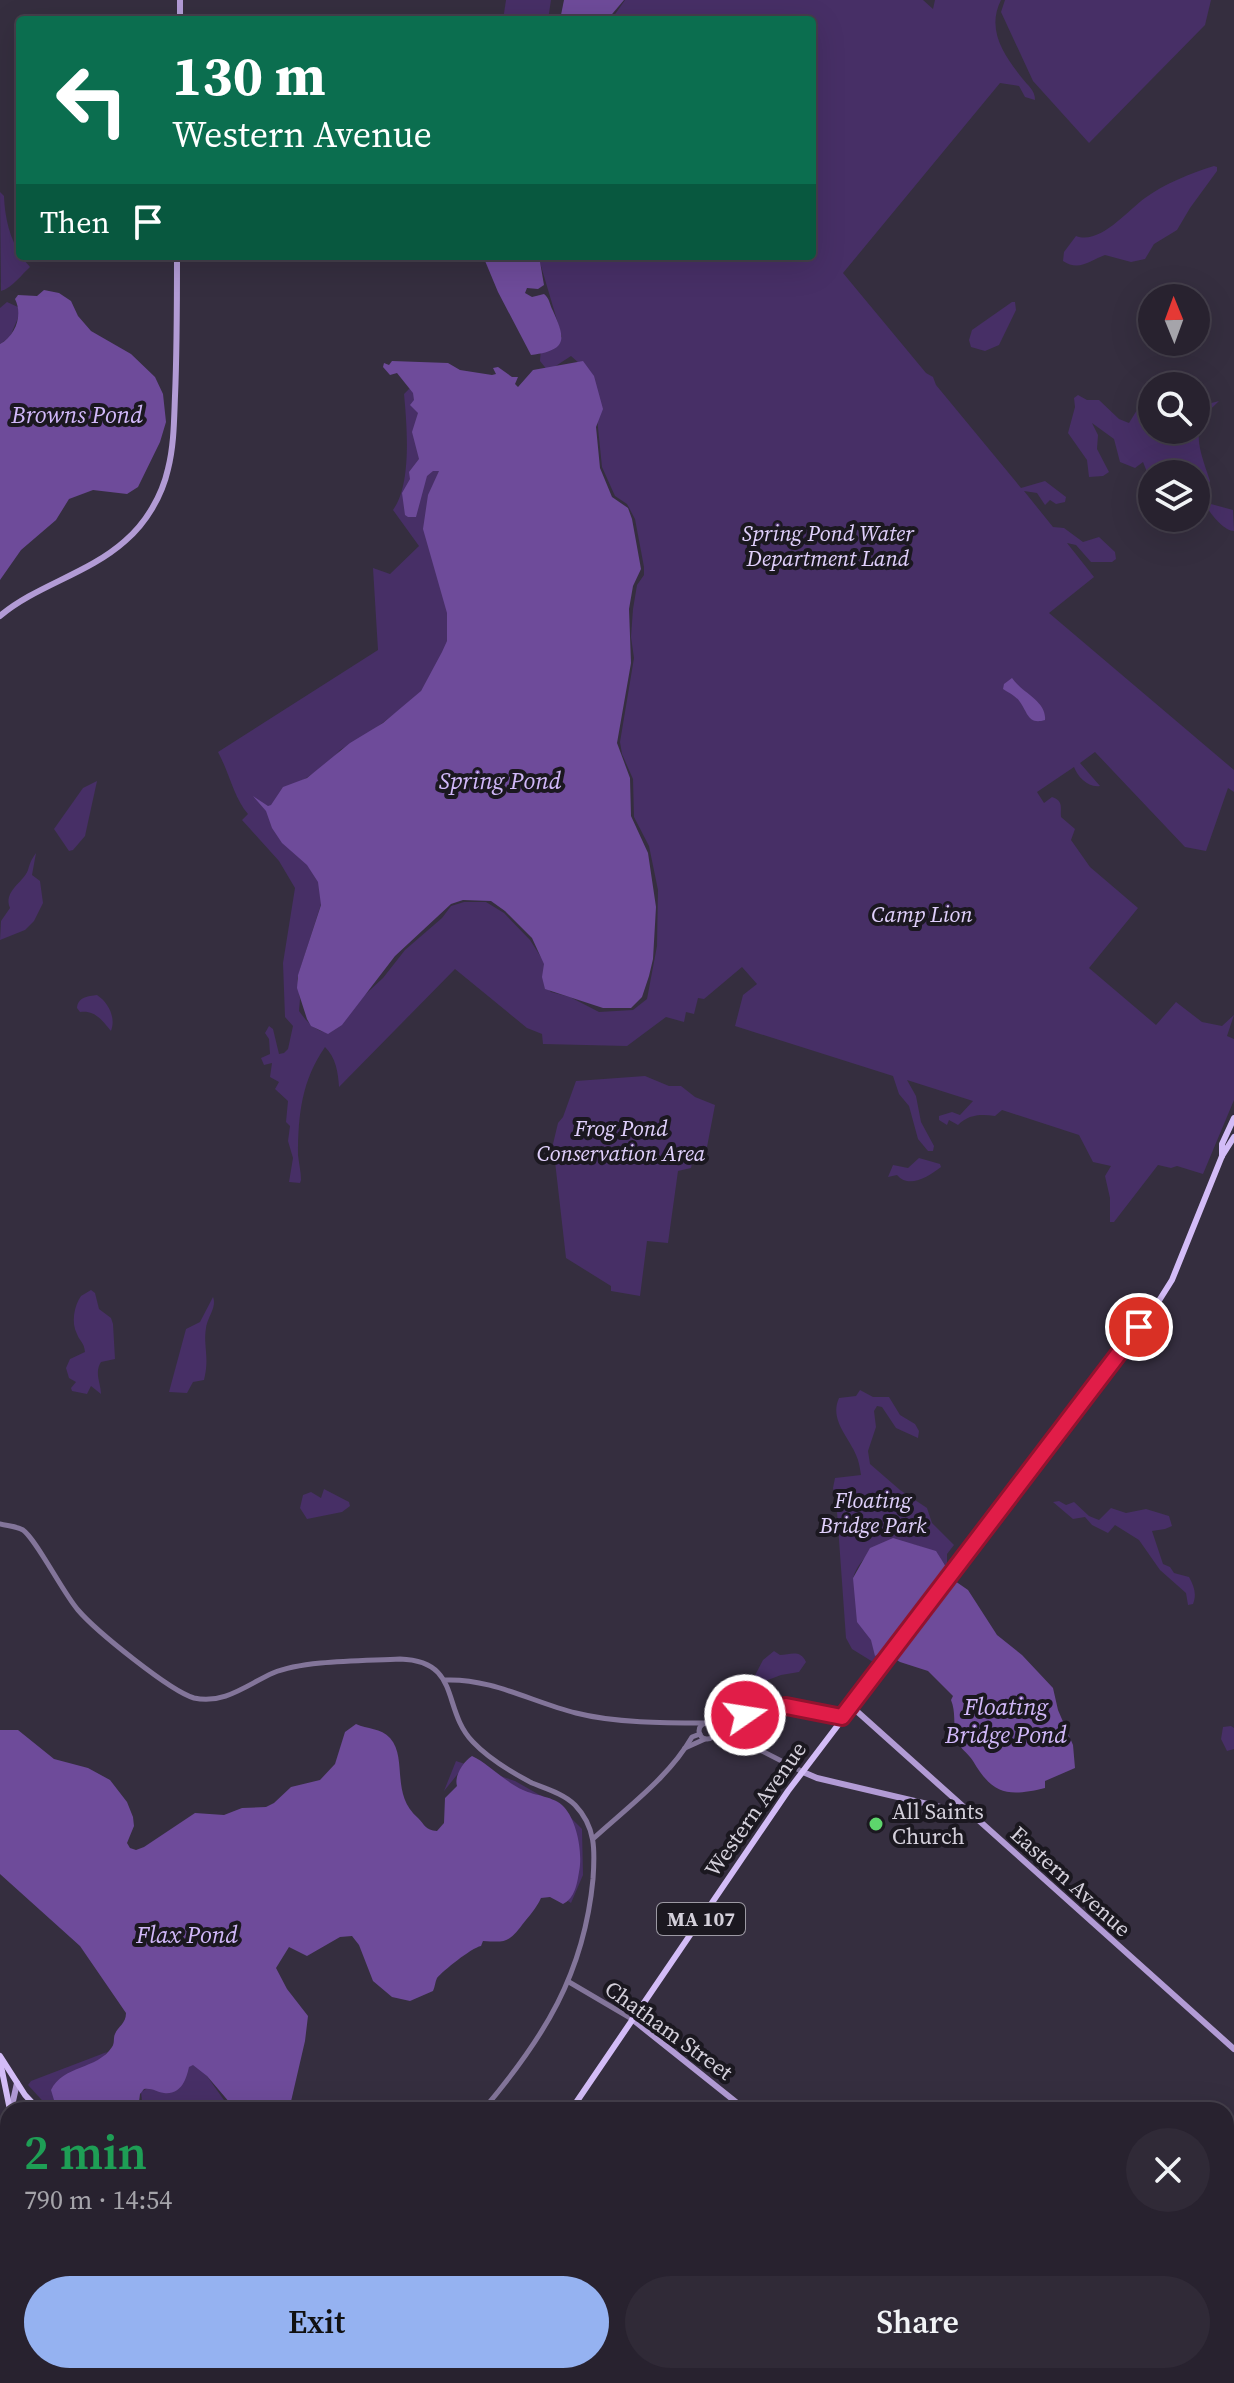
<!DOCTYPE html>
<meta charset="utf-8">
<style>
body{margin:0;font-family:"Source Serif 4",serif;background:#302a37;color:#f1f3f6;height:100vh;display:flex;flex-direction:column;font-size:30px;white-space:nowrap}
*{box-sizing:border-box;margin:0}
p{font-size:26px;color:#a5a4aa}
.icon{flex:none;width:44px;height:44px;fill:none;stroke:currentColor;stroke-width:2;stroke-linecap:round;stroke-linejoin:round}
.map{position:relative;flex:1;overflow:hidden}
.panel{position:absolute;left:0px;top:2102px;width:1234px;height:282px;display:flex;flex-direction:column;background:#28222f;border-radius:24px 24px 0 0;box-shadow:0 8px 32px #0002,0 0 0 2px #443f4b}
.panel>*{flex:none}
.guide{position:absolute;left:16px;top:16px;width:800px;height:244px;border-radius:8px;box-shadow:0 8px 32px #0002,0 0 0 2px #443f4b;background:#0b6e4f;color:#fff;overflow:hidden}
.needle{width:52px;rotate:359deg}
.controls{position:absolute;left:1138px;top:284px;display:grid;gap:16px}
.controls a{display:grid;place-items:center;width:72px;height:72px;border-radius:50%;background:#28222f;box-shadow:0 8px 32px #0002,0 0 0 2px #443f4b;font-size:40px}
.pin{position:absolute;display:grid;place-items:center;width:68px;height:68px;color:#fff;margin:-34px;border:4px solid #fff;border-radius:50%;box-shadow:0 2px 8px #0007}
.me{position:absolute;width:88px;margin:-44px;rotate:77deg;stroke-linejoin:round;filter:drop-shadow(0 0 6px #0008)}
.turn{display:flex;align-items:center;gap:28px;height:168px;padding:0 24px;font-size:36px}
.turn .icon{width:104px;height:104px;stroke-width:2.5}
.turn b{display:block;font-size:56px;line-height:68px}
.then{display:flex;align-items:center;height:76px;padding:0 24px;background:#0003;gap:16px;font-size:30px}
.round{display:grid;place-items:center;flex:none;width:84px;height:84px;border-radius:42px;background:#302a37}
.summary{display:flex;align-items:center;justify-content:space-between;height:136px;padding:0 24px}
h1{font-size:48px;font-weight:600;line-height:60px;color:#1e9e55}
.action{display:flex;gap:16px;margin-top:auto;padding:16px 24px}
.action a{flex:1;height:92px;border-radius:48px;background:#95b2f1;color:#111;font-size:32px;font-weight:600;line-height:92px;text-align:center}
.action a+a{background:#302a37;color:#f1f3f6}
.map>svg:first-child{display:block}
.green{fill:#472f66}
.water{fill:#6e4b9a}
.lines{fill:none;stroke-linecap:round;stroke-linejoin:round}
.tertiary{stroke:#83759a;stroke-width:5}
.secondary{stroke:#b29bd5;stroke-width:6}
.primary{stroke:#d3bcf7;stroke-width:6}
.route-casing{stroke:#92132f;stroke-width:20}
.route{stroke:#e11d48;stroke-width:14}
.poi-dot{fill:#5dd56c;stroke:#1b1820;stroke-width:3}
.labels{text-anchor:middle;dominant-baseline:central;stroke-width:8;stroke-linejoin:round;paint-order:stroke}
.shield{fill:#1b1820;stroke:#9c99a3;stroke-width:2}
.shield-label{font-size:20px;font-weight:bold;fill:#d4d0db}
.park-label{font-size:22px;font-style:italic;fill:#e0d0fc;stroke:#1b1820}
.street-label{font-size:22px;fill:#d4d0db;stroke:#1b1820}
.poi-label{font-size:22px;fill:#d4d0db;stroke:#1b1820;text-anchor:start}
.water-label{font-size:24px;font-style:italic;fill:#d1b8f9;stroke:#1b1820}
</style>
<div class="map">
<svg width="1234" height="2383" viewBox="0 0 1234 2383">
<rect width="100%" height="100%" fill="#352e3f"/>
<!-- green -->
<g class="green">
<path d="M506,0H551L548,20H503Z"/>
<path d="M625,0H923L933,9L935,0H1001C986,30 1004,55 1022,78C1028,86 1035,90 1035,100L1025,97L1019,86L1000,83L843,273L926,373L933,377L936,385L1021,488L1045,481L1066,497L1065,502L1056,504L1050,500L1045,505L1037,493L1024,491L1053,527L1064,528L1083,542L1099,537L1115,552L1116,559L1112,562H1091L1076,545L1067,543L1094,577L1049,613L1234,770V792L1228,788L1206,851L1185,847L1095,752L1080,763L1100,786C1088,788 1078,777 1074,767L1037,792L1044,803L1052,797C1064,801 1060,808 1061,817L1075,829L1071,840L1090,867L1138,908L1089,968L1156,1025L1176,1002L1202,1022L1222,1026L1234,1015L1227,1036L1234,1039V1100L1203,1174L1177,1166L1171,1168L1158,1165L1114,1222H1110V1198L1105,1176L1111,1166L1093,1162L1079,1135L1002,1110L995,1116C981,1114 969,1114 958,1125L949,1120L947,1125L939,1120V1116L952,1112L960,1115L973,1101L907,1080L916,1096L921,1122L934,1146L933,1151H928L918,1139L909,1106L899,1094L893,1076L735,1026L743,995L757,984L742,967L704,999L698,998L694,1014L686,1012L684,1022L666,1017L627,1046L543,1044L542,1034L527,1028L455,969L339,1087C338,1072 336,1058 325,1047C302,1080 298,1114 298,1155C299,1164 301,1172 301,1180L300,1183L289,1182L293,1158L288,1141L290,1126L286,1122L288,1101L275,1089L279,1082L270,1077L272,1063L264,1065L261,1058L270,1054L269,1039L265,1033L269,1026L273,1029L279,1054L284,1053L288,1049L293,1026L285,1017L283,963L295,888L279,861L242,820L248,814C234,798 229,772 218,752L378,650L373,568L390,574L419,546L393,510C412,484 407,426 404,394L409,389L512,396L447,600L451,638L419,695L368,734L340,750L329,763L297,784L318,869L322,901L297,979L300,999L299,1011C307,1022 317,1034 331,1032L356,1003L383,978L405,950L442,918L451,906L464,902H486L504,913L530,940L548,968L546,987L551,992L570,997L599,1012L633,1010L647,999L657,946L658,890L649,846L634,817L633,779L622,754L620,742L634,658L631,637L633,609L637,585L644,575V567L635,519L627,504L615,496L602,467L595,398L581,365L571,356L548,371L540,361L541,347L562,337L538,256H812V20H611Z"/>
<path d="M1005,0H1211L1205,25L1089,143L1033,81L1001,12Z"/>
<path d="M1214,166L1217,167V171L1190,208L1177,230L1154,244L1145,259L1131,262L1105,255C1091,260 1079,272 1063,261L1064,252L1076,236C1100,245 1127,211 1145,198C1164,184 1191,173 1214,166Z"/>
<path d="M0,192L4,196C5,223 12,247 30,267C22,274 12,288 1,291Z"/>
<path d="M7,302L20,308V313L10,337L0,344V308Z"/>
<path d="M1012,302H1015L1016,310L999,345L985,351L971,347L969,340L972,330Z"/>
<path d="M1078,395L1087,400H1099L1119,419L1129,423L1142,402L1152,399V430H1196V407L1219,401C1215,405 1209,410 1205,415C1191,435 1204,461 1210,481L1202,500L1196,506V474L1152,475L1147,472L1143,462L1135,468L1120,462L1114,439L1092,423L1098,435L1097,449L1109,472L1103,476L1089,477L1087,460L1068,433L1075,407L1074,398Z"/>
<path d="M1211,504L1233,510L1234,531C1225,531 1213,517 1208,509Z"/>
<path d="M97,781L85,836L73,850L69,851L54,829L83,788Z"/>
<path d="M36,853L32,875L40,881L43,903L34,921L25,930L0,940L1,921L10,908C3,891 23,883 28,870C30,863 31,860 36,853Z"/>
<path d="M97,995C109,1003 116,1018 111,1031C102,1020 95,1010 80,1012L77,1008C78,997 88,996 97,995Z"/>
<path d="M645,1076L669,1086H681L695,1097L715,1105L707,1147L702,1146L693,1159L691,1168L678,1171L668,1243L647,1241L640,1296L611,1291V1286L566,1258L553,1144L558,1123L563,1117L576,1081Z"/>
<path d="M919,1158L940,1164L941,1167C928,1177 909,1189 897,1175L888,1177L893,1165L908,1168Z"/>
<path d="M91,1290L95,1293L99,1309L111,1318L113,1324L115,1359L101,1362C94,1373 101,1383 101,1394L91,1386L87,1394L72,1391L71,1388L76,1382L69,1378L66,1368L70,1359L85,1352C84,1342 80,1342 77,1334C71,1323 74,1306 81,1296Z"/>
<path d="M213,1297C217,1307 208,1316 206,1328C203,1346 210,1358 204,1380L193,1382L187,1393L169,1392L186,1329L200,1322Z"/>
<path d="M860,1390L873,1397H889L900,1415L915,1424L919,1431L918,1438L896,1428L882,1407L877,1406L874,1411L876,1427L868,1451L870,1464L900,1490L927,1508L932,1523L954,1545L947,1554V1567C922,1532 867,1535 853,1578L884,1649L873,1662L852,1649L846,1638L836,1498L833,1488L835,1478L861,1475C860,1469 859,1461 856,1455C849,1437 829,1420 839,1398L856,1396Z"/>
<path d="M324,1489L349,1502L350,1506L342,1512L307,1519L300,1508L303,1495L311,1492L321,1498Z"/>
<path d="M1059,1501L1066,1505L1074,1502L1089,1516L1099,1520L1111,1508L1126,1513L1146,1509L1169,1516L1172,1526L1165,1529L1152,1531L1163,1564L1170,1567L1174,1573L1189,1577C1194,1586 1197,1594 1193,1604L1188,1605L1186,1593L1160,1570L1139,1540L1115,1525L1108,1533L1092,1525L1085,1517L1073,1519L1053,1502Z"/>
<path d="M774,1651L780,1655C790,1655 800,1649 806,1662L799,1672L781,1675L749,1687L763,1660Z"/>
<path d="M1231,1726L1234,1728V1749L1227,1751L1221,1739L1223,1727Z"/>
<path d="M456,1761L515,1781L559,1806L582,1829L583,1875L571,1903L558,1895L465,1765L444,1791Z"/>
<path d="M107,2052L63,2110H51L28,2085L31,2081Z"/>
<path d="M197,2062L231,2110H143L141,2092L185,2066Z"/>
<path d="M777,2376H881L887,2383H772Z"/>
</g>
<!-- water -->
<g class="water">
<path d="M564,0H624L607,20H560Z"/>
<path d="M483,256H539L544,285L538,289L527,288L525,293L532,297L544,294C550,299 549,303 553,311C565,338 569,350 531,355L498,292Z"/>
<path d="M44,290L59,293L71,301L78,316L91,331L131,354L155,377L163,394L166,422L160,442L138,487L127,494L93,490L69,499L56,520L21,550L0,580V344C16,335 23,315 15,299L18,295L37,296Z"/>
<path d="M392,361L448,363L460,370L492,375L496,374L493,368L498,367L512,377H518L515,384L518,387L533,370L583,361L594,376L603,409L596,427L600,468L612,497L628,508L632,519L641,569L633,586L629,609L631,663L617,743L630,778L631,816L648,853L656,907L653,959L649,976L642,997L631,1008H603L545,989L542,977L544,964L532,938L505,911L491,901L463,900L451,904L395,956L342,1025L328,1034L311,1026L307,1019L297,988L298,975L321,905L318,882L307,865L282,843L272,828L266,811L253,796L268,806L271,805L283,787L307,778L350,743L383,723L421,691L442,652L447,641V613L423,529L428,495L439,471H433L427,476L416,517H408L405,515L402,493L410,479L409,472L419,459L412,432L418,413L410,405L414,400L413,393L397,373L390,375L383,367L384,363L389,365Z"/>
<path d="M1012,678C1022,693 1047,701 1045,720C1028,725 1028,713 1020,702C1016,696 1009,693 1003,689L1004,684Z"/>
<path d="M893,1538L936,1551L955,1581L968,1590L997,1635L1022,1655L1053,1688L1058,1710L1073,1745L1075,1768L1045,1781V1788C1008,1797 993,1795 973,1761C968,1752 958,1749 956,1736C953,1724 956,1712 951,1700L953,1696L928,1671L900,1662L884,1652L875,1656L871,1640L857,1622L853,1578L870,1548Z"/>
<path d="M356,1724C367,1729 381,1728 390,1738C408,1758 390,1794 418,1818C425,1825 425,1830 437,1831L444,1823L445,1798L457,1786C454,1776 463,1762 472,1756C489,1764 505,1782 523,1790C535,1796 554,1796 564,1807C577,1821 583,1853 579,1872C577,1884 575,1898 563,1904L550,1897L541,1898C536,1909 529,1916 522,1925C508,1944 503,1942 483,1941L481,1946C471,1948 443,1971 437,1978C435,1982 435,1987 433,1991L410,2001L392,1997L373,1981L359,1945L352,1936L340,1937L307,1956L289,1947L276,1968L287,1989L308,2016L305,2041L289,2110H236L207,2076L193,2065L189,2067C186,2080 181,2095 164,2093C156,2092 153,2088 144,2089L140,2094L138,2110H57L51,2090C63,2065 97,2070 112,2047C115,2043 113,2038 115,2034C118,2026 126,2024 126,2013L80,1946L0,1874V1730H18L54,1759L88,1768L110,1780L127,1802L133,1817L134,1826L127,1843L130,1848L136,1850L144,1847L195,1813L224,1815L242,1808L266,1807L274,1803L291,1787L320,1780L335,1764L345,1732Z"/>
</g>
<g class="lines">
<!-- tertiary -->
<g class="tertiary">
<path d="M0,1524C8,1526 16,1526 23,1530C36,1539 63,1593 78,1610C96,1631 170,1691 194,1698C224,1705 248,1684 273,1673C304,1660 365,1661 400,1659C462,1661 441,1709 473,1742C489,1759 511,1772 532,1783C547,1789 564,1794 575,1805C596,1827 595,1851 593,1879C584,1974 544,2038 483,2110"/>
<path d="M445,1680C491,1678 532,1702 576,1713C615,1723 665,1723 705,1723"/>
<circle cx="707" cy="1731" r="8"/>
<path d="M713,1725L727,1719L786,1706L842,1717"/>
<path d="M714,1734L758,1749L803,1772"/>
<path d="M685,1748L705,1739"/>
<path d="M594,1838C628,1807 669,1777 692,1737L700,1734"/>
<path d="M569,1982L632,2019"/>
<path d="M274,2383L277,2376"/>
<path d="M638,2383L644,2376"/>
</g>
<!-- secondary -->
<g class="secondary">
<path d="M180,20V0"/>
<path d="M0,616C37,585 88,574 125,541C146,523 162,496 168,469C174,445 174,421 175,396C177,350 177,303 177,256"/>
<path d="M851,1706L1234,2049"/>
<path d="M803,1772L817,1778L970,1814"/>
<path d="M632,2019L746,2110"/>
<path d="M11,2110L17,2083"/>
<path d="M0,2135L8,2116"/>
<path d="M1023,2376L1024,2383"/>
</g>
<!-- primary -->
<g class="primary">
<path d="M1222,1156V1144L1234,1118"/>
<path d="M0,2056L25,2095L39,2110"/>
<path d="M0,2061L10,2110"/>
<path d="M571,2110L788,1791L1155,1307L1172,1280L1222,1156L1234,1137"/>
<path d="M445,2376L454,2383"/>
<path d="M386,2383L391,2376"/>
</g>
</g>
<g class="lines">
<defs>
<path id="route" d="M745,1715L786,1706L842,1717L1139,1327"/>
</defs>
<!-- route casing -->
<use href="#route" class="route-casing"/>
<!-- route -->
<use href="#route" class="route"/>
</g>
<!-- markers -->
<circle class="poi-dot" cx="876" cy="1824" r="8"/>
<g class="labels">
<!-- shield labels -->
<rect class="shield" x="657" y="1903" width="88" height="32" rx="6"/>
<g class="shield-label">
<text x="701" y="1919">MA 107</text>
</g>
<!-- park labels -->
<g class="park-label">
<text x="828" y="533">Spring Pond Water<tspan x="828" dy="25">Department Land</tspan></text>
<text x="922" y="914">Camp Lion</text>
<text x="621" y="1128">Frog Pond<tspan x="621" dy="25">Conservation Area</tspan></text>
<text x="873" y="1500">Floating<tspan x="873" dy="25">Bridge Park</tspan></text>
</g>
<!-- street labels -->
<g class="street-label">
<text transform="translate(755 1809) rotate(-55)">Western Avenue</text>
<text transform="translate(1071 1881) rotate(42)">Eastern Avenue</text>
<text transform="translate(669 2030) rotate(36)">Chatham Street</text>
</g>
<!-- poi labels -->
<g class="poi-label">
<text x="892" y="1811">All Saints<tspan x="892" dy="25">Church</tspan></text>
</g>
<!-- water labels -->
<g class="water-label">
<text x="77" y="414">Browns Pond</text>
<text x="500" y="780">Spring Pond</text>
<text x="1006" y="1706">Floating<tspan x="1006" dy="28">Bridge Pond</tspan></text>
<text x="187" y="1934">Flax Pond</text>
</g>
</g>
</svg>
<div class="controls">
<a><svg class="needle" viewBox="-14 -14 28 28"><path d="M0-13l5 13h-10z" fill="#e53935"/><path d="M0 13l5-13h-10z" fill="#a5a4aa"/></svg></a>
<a><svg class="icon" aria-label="search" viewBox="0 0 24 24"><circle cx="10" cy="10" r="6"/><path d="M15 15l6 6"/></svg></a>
<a><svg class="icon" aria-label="layers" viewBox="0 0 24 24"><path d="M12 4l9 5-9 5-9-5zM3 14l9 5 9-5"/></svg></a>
</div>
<div class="pin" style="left:1139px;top:1327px;background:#d93025"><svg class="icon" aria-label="arrive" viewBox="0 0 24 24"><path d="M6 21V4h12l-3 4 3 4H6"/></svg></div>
<svg class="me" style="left:745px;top:1715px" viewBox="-20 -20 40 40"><circle r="17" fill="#e11d48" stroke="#fff" stroke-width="3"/><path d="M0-11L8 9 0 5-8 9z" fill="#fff"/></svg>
<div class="guide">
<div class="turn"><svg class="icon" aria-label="left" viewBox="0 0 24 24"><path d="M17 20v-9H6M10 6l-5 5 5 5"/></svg><div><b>130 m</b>Western Avenue</div></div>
<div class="then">Then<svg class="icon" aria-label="arrive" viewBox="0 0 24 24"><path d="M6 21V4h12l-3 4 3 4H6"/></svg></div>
</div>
<section class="panel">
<div class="summary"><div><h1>2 min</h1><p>790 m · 14:54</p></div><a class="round"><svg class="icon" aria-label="close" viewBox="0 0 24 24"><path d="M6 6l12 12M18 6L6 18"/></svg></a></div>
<div class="action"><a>Exit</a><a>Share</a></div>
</section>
</div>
